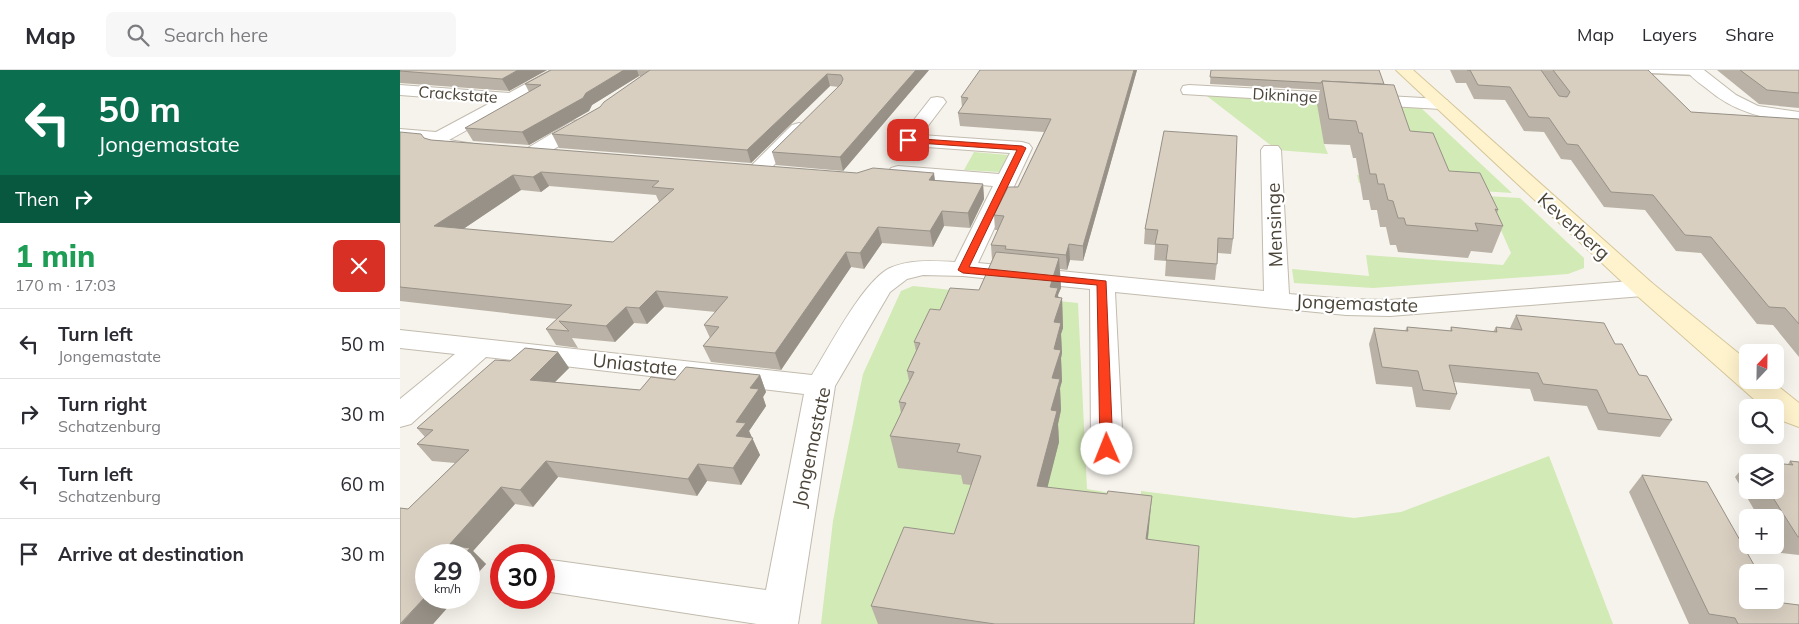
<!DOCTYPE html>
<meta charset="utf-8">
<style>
body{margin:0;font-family:Mulish,sans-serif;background:#f7f7f7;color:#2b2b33;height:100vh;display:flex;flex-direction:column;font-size:19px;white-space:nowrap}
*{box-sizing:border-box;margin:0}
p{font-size:16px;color:#7c7c81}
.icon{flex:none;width:28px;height:28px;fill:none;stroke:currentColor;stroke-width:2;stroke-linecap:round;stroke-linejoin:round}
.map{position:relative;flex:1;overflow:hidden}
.side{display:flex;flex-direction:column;background:#fff;width:400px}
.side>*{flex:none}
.guide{background:#0b6e4f;color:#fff;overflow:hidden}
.needle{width:32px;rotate:22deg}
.controls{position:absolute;left:1339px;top:274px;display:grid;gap:10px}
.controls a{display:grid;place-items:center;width:45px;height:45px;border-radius:8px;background:#fff;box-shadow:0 5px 20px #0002;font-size:25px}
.speed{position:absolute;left:15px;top:474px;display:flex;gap:10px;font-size:25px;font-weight:700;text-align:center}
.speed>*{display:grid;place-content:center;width:65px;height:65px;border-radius:50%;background:#fff;box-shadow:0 5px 20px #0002;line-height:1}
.speed small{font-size:12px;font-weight:400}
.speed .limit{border:8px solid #d22;background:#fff;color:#111}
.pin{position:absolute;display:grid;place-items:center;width:42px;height:42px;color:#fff;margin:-21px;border-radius:10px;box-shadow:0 2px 8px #0006}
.me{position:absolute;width:55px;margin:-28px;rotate:359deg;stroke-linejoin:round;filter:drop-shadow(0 0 4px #0008)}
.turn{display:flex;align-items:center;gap:18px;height:105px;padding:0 15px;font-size:22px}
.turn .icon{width:65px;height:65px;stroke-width:2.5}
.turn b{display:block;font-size:35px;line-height:42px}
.then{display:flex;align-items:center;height:48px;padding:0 15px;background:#0003;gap:10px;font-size:19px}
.round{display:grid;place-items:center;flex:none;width:52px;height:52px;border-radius:8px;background:#f7f7f7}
.headline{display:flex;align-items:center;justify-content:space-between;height:85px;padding:0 15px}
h1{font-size:30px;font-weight:800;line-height:38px;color:#1e9e55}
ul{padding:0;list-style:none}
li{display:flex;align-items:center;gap:15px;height:70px;padding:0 15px;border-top:1px solid #e1e1e2}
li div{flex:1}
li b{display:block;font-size:19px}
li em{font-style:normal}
header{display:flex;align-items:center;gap:30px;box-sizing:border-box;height:70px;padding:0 25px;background:#fff;border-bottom:1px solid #e1e1e2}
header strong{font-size:24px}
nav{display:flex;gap:28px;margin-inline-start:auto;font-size:18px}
.search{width:350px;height:45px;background:#f7f7f7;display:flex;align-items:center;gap:12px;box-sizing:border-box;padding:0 18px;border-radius:8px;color:#7c7c81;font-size:19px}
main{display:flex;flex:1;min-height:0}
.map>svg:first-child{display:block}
.green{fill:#d2eab5}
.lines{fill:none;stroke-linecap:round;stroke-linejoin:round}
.lane-casing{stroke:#c2bbae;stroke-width:3}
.street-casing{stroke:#c2bbae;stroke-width:2}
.secondary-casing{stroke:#d6c79b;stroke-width:2}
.lane{fill:#fff;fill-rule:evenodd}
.street{fill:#fff;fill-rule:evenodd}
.secondary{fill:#fff3cd;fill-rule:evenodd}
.wall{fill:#bab2a6;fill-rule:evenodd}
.shaded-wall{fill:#979187}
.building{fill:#d8cfc1;stroke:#979187;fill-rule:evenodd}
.route{fill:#fc3f1d;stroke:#a42913}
.labels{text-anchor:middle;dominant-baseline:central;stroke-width:4.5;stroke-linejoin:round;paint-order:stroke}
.far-street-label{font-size:16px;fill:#4b4439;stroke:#fff}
.street-label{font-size:19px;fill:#4b4439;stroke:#fff}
</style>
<header>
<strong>Map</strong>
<div class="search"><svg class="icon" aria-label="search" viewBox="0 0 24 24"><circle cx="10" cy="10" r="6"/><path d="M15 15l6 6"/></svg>Search here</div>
<nav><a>Map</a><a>Layers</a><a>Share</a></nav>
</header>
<main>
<section class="side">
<div class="guide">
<div class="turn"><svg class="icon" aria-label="left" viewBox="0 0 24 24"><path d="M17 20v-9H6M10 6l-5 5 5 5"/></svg><div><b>50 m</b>Jongemastate</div></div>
<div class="then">Then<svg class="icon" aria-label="right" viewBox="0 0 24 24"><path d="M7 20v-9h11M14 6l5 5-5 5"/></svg></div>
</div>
<div class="headline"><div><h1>1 min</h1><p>170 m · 17:03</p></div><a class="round" style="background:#d93025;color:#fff"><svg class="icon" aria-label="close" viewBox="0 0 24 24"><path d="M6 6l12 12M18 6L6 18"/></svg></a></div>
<ul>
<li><svg class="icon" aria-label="left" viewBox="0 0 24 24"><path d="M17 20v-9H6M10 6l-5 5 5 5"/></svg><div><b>Turn left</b><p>Jongemastate</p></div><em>50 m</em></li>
<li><svg class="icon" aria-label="right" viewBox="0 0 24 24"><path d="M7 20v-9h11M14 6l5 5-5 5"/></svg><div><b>Turn right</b><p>Schatzenburg</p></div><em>30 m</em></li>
<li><svg class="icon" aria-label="left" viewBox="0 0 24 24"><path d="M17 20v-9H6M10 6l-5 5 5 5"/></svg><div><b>Turn left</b><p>Schatzenburg</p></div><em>60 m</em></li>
<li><svg class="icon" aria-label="arrive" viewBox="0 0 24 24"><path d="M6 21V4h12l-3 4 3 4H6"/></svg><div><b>Arrive at destination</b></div><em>30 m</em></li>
</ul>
</section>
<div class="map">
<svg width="1399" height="554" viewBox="0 0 1399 554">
<rect width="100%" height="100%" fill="#f6f3ec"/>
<!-- green -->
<g class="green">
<path d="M803,23L1019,36L1112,123L959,113L957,105L988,107L991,50L924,74L928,84L877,80Z"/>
<path d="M574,82L608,85L599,102L564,100Z"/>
<path d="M1086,126L1120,128L1184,188V198L1168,204L973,218L894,213L892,199L969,206L966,185L1103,195L1111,183Z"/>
<path d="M513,216L678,233L687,419L741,428V421L954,448L1001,442L1149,386L1213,554H421L433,451L463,304L501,221Z"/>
</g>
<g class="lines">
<defs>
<path id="lane" d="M1247,0H1300L1301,2L1297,5L1251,3Z"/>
<g id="street">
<path d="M151,0H171L169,3L49,70L80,75L83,79L80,83C66,87 47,84 33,80L30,73L0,71V59L36,62L92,32L0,25V15L109,23Z"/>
<path d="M1286,0H1304L1336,25L1358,36L1399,42V52C1363,49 1334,42 1306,18C1299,13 1291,7 1286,0Z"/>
<path d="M789,15L1041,29L1047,30L1050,34L1047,38L1041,39L783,24L781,20L783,16Z"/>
<path d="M537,27L543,28L546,32L521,65L622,72L629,74L632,78L578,193L864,221L861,80L864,76H878L881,80L889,224L946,229L990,230L1243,210L1252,213L1256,218L1252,223L1243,226L990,246L946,245L715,222L723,379L718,387L707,391L696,387L691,379L690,219L563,206L523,205L507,209L490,222L435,316L398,554H357L144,521V489L366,520L404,324L86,287L11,354L0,357V329L55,284L0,278V260L412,305C429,278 463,211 490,198C510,189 534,191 555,192L593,116L498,108L491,106L488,102L491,98L498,96L599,104L610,83L513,76L506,86H492L489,82L492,78L531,28Z"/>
<path d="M188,47L194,48L197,52C194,56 149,82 140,87H126L123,83L126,79L171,52Z"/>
<path d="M399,53L406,55L408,59L406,63L363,106L356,108L349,106L346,102L349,98L392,55Z"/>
</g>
<path id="secondary" d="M996,0H1013L1252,213L1348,291V310H1370L1399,333V357L1375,348V338H1364L1234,223Z"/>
</defs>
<!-- lane casing -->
<use href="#lane" class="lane-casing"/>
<!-- street casing -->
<use href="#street" class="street-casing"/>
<!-- secondary casing -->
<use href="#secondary" class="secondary-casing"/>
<!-- lane -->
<use href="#lane" class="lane"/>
<!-- street -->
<use href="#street" class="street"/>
<!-- secondary -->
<use href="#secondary" class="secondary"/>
</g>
<!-- wall -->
<g class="wall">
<path d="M0,0H147L109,21L0,13Z"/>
<path d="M151,0H529L443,101L376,95L372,82L439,17L430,16L351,93L159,78L152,64L200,37L241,6H239L192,35L189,41L129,75L73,71L65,58L129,22L125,14Z"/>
<path d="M737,0L683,191L670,190L667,200L660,199L661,218L658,225L659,228H662L663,258L661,264L662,283L661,288L662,311L660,318L661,340L658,354L659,372L647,417L749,457L748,469L794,554H478L471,536L554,464L571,415L563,414L561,405L498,398L490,366L501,343L499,332L509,311L507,301L516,281L514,272L540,240L579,220L592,190L591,175L598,160H595L594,145L618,117L644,62L560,56L558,43L562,37L561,27Z"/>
<path d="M811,0L984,14L1010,61L1049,101L1098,140L1097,143L1103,156L1092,183L1071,181L1068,188L998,182L996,175H990L986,157H980L977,140H971L969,130H963L956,88H953L950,75L924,74L917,34L920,20L810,14Z"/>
<path d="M1050,0H1248L1291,42L1399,49V287L1373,255L1357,254L1301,183L1276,181L1245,140L1204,137L1171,90L1161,89L1144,62L1124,61L1105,30L1074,29L1066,13H1056Z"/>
<path d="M1317,0H1399V38L1359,34Z"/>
<path d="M764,61L833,169L831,184L818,183L815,210L765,206L766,191L754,190L755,175L744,174L745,159Z"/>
<path d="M0,62L31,70L583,114L584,129L570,158L544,156L533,177L482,173L464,199L451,197L381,300L311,292L303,276L310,268L304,255L316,242L264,237L247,254L234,253L215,272L172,268L178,278L156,275L146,259L157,249L0,231ZM149,116L256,125L259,132L213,172L63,159L121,120L141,122Z"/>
<path d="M1116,245L1215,274L1239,305L1272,350L1260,367L1198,360L1187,336L1134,331L1130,319L1054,312L1057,324L1050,340L1016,337L1012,317L976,314L969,274L974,258L1005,261L1007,257L1050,261L1051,257L1093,262L1096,257L1110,258Z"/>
<path d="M125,278L158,282L169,298L155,312L240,320L251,307L275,310L286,297L360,305L366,322L363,327L366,336L349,361L360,385L341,415L307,411L297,426L158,407L133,437L115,434L73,481L86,494L69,513V485H26V528H56L33,554H0V438L8,439L55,393L32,391L17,374L25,367L17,358L95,290L110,291Z"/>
<path d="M1349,390L1370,392H1348V420H1375L1388,394L1390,391L1399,392V485L1381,483L1375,474V448H1359L1335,407Z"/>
<path d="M1242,405L1375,532L1399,554H1289L1229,422Z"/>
</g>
<!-- shaded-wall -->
<g class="shaded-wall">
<path d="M118,0H147L109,21L102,9Z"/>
<path d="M224,0H237L239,6L192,35L189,41L129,75L122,62Z"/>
<path d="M516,0H529L443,101L440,87Z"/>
<path d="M734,0H737L683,191V176Z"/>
<path d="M427,4L430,16L351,93L347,80Z"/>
<path d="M141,102L149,116L141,122L133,107Z"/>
<path d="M534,103L536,118L529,110Z"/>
<path d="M113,105L121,120L44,172L34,156Z"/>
<path d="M583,114L584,129L570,158L568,143Z"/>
<path d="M542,141L544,156L533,177L530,161Z"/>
<path d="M478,157L482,173L464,199L460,183Z"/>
<path d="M669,174L670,190L667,200L666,185Z"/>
<path d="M446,182L451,197L381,300L375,283Z"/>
<path d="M659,188L661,218L658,225L659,238L662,228L663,258L661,264L662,283L661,288L662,311L660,318L661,340L658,354L659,372L640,447L637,416L651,340L654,279L650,217Z"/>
<path d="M256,221L264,237L247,254L239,238Z"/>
<path d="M226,237L234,253L215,272L206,256Z"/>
<path d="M158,282L169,298L141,326L130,310Z"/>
<path d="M360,305L366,322L363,327L366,336L349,361L360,385L341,415L333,398L336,366V352L350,318Z"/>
<path d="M146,391L158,407L133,437L120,420Z"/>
<path d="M298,394L307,411L297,426L288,409Z"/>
<path d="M101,417L115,434L73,481L86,494L69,513V485H59L49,475Z"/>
<path d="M752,426L749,457L744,499L746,469Z"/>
<path d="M26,526V528H56L33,554H1Z"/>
</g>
<!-- building -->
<g class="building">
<path d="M0,0H118L102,9L0,1Z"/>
<path d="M151,0H224L186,23L183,28L122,62L65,58L141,15L125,14Z"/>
<path d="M250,0H516L440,87L372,82L441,14L443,9L441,5L427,4L347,80L152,64L200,37L204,32Z"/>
<path d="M580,0H734L683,176L669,174L666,185L605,179L606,176L591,175L604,146L594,145L608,117H618L651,49L558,43L568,28L561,27Z"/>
<path d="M811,0H979L984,14L922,11L921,13L810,7Z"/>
<path d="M1067,0H1141L1159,26L1167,27L1170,22L1153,0H1248L1291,42L1399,49V254L1385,238L1369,237L1311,167L1285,165L1253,125L1211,122L1178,75L1167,74L1149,48L1129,47L1110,17L1078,15L1070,0Z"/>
<path d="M1340,0H1399V23L1367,20Z"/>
<path d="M922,11L994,15L1010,61L1033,63L1049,101L1080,103L1098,140L1095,139L1103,156L1075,153L1078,161L1006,155L1004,148H998L993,131L988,130L984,114H978L976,104H970L962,63H959L956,51L929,49Z"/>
<path d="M764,61L837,66L833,169L818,168L817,194L766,190L768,175L755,174L758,160L745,159Z"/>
<path d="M0,62L21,64L24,68L31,70L457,103L473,98L534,103L529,110L583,114L568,143L542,141L530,161L478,157L460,183L446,182L375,283L303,276L319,257L304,255L328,227L256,221L239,238L226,237L206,256L159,251L169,261L146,259L172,235L0,217ZM141,102L259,111L252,117L274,119L213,172L34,156L113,105L133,107Z"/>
<path d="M596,182L659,188L650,217L658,218L655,227L662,228L654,252L661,253L654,279L661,280L652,308L660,309L651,340L657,341L637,416L707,424L708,421L752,426L746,469L799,476L794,554H595L471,536L504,457L554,464L581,386L557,382L560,374L490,366L506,333L499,332L514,302L507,301L520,273L514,272L530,239L540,240L550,218L579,220Z"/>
<path d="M1116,245L1204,253L1215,274H1222L1239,305L1247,306L1272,350L1208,343L1197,320L1143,314L1138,303L1049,295L1057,324L1023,320L1018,301L982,297L974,258L1008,261L1007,257L1052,261L1051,257L1097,262L1096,257L1122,260Z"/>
<path d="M125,278L158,282L130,310L240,320L251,307L275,310L286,297L360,305L350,318L359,319L336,352L346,353L336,366L353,368L333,398L298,394L288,409L146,391L120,420L101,417L49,475L70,478L64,485H26V526L0,554V438L8,439L69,380L17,374L33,360L17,358L95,290L110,291Z"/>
<path d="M1349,390L1370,392H1350Z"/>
<path d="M1390,391L1399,392V467H1398L1368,420H1375V393L1393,395Z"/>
<path d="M1242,405L1307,412L1358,502H1348V530H1374L1375,532L1399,535V554H1338L1335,548L1309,544Z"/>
</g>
<!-- route -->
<path class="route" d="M508,68L622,76L626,78L569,197L706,211L713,379L711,382H702L700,379L697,215L563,203L558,200L617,80L505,72L504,70Z"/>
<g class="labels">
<!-- far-street labels -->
<g class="far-street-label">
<text transform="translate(58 24) rotate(4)">Crackstate</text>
<text transform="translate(885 25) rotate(3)">Dikninge</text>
</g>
<!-- street labels -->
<g class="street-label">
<text transform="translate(874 155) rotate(-92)">Mensinge</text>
<text transform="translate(1174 156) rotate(42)">Keverberg</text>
<text transform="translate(957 233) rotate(2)">Jongemastate</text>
<text transform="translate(235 294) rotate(6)">Uniastate</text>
<text transform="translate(411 377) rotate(-78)">Jongemastate</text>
</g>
</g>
</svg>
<div class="controls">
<a><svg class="needle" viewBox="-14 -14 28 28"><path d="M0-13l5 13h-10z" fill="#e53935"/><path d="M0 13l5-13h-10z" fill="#7c7c81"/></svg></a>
<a><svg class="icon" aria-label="search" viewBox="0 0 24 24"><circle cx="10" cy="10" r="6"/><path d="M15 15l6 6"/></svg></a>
<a><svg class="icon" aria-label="layers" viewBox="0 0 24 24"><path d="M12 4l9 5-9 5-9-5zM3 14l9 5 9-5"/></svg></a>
<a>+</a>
<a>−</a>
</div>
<div class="speed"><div>29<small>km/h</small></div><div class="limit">30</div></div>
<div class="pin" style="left:508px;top:70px;background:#d93025"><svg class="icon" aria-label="arrive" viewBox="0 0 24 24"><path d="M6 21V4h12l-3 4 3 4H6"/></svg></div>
<svg class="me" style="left:707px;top:379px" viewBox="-20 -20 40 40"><circle r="19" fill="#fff"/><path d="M0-13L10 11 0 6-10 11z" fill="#fc3f1d"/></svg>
</div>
</main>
